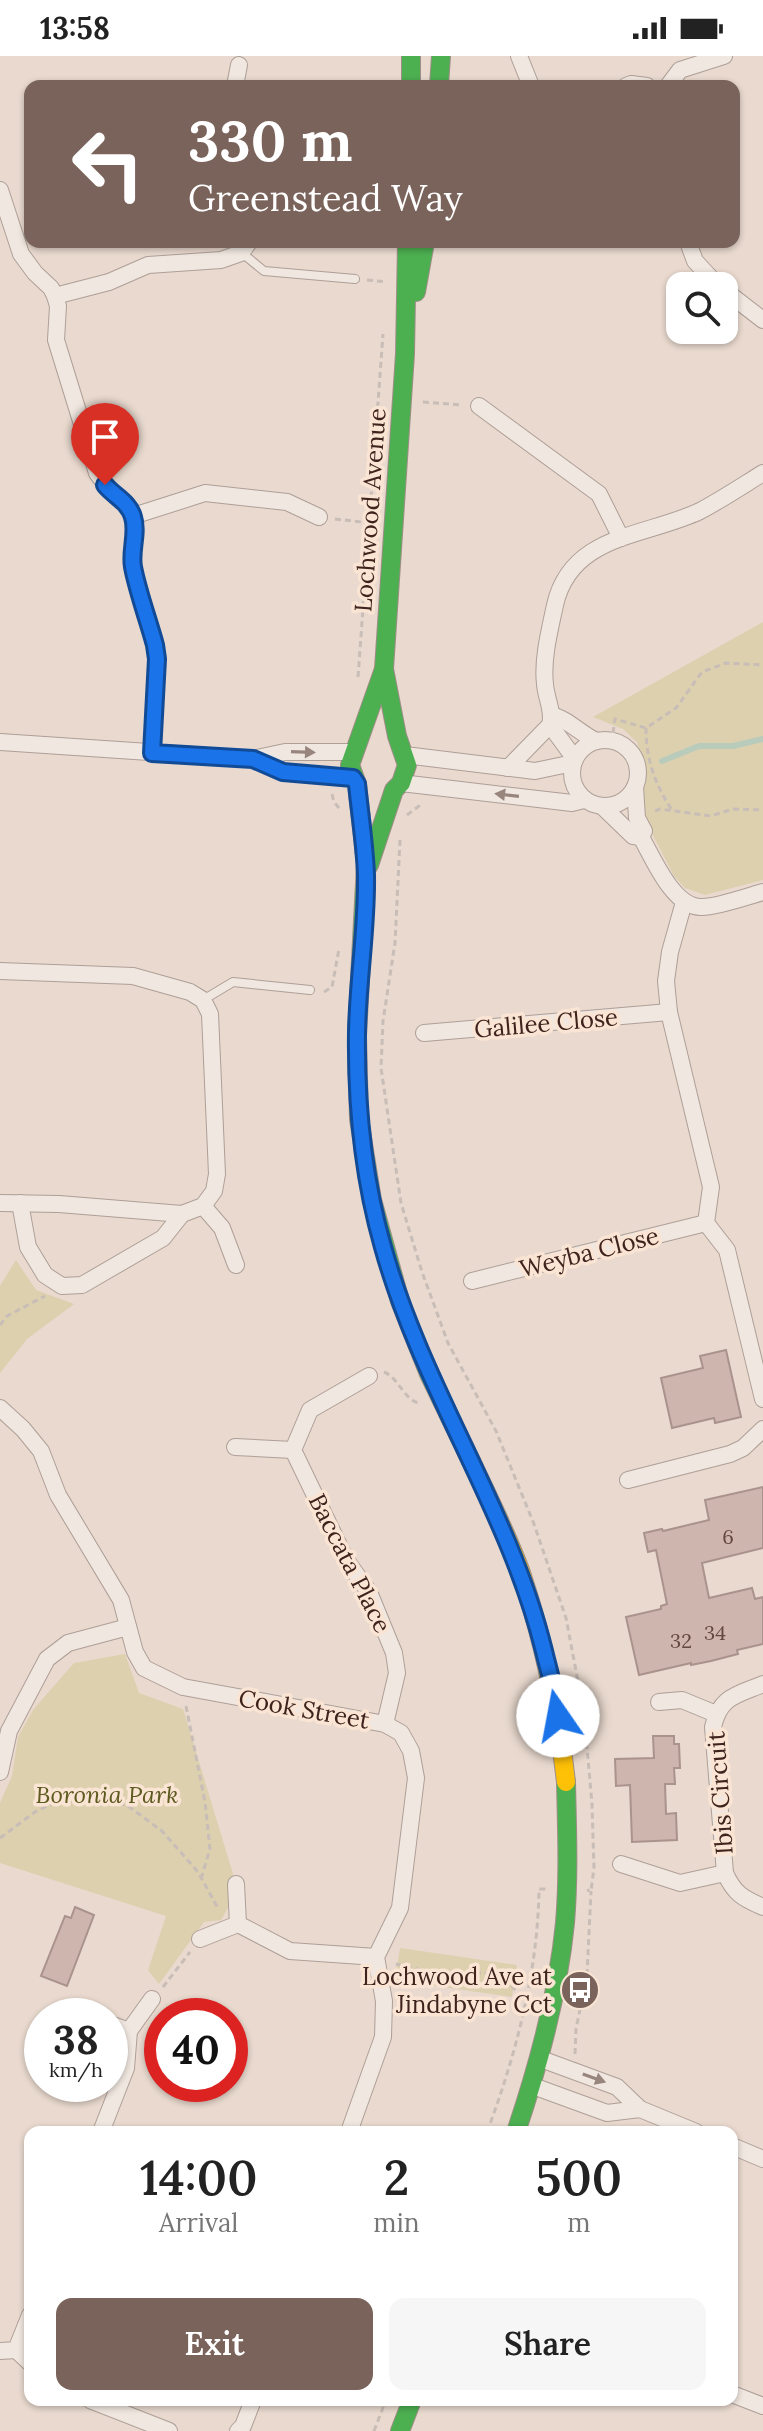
<!DOCTYPE html>
<style>
body{margin:0;font-family:Lora,serif;background:#f6f6f6;color:#222;height:100vh;display:flex;flex-direction:column;font-size:30px;white-space:nowrap}
*{box-sizing:border-box;margin:0}
p{font-size:26px;color:#767676}
.icon{flex:none;width:44px;height:44px;fill:none;stroke:currentColor;stroke-width:2;stroke-linecap:round;stroke-linejoin:round}
.map{position:relative;flex:1;overflow:hidden}
.panel{position:absolute;left:24px;top:2070px;width:714px;height:280px;display:flex;flex-direction:column;background:#fff;border-radius:16px;box-shadow:0 2px 6px #0004}
.panel>*{flex:none}
.hud{position:absolute;left:24px;top:24px;width:716px;height:168px;border-radius:16px;box-shadow:0 2px 6px #0004;background:#7a635b;color:#fff;overflow:hidden}
.controls{position:absolute;left:666px;top:216px;display:grid;gap:16px}
.controls a{display:grid;place-items:center;width:72px;height:72px;border-radius:16px;background:#fff;box-shadow:0 2px 6px #0004;font-size:40px}
.speed{position:absolute;left:24px;top:1942px;display:flex;gap:16px;font-size:40px;font-weight:700;text-align:center}
.speed>*{display:grid;place-content:center;width:104px;height:104px;border-radius:50%;background:#fff;box-shadow:0 2px 6px #0004;line-height:1}
.speed small{font-size:20px;font-weight:400}
.speed .limit{border:12px solid #d22;background:#fff;color:#111}
.pin{position:absolute;display:grid;place-items:center;width:68px;height:68px;color:#fff;margin:-82px -34px;border-radius:50% 50% 50% 0;rotate:-45deg;box-shadow:0 0 8px #0007}
.pin .icon{rotate:45deg}
.me{position:absolute;width:88px;margin:-44px;rotate:348deg;stroke-linejoin:round;filter:drop-shadow(0 0 6px #0008)}
.turn{display:flex;align-items:center;gap:28px;height:168px;padding:0 32px;font-size:36px}
.turn .icon{width:104px;height:104px;stroke-width:2.5}
.turn b{display:block;font-size:56px;line-height:68px}
.eta{display:flex;justify-content:space-evenly;align-items:center;height:136px;text-align:center}
.eta b{font-size:48px;font-weight:600;line-height:56px}
.cta{display:flex;gap:16px;margin-top:auto;padding:16px 32px}
.cta a{flex:1;height:92px;border-radius:16px;background:#7a635b;color:#fff;font-size:32px;font-weight:600;line-height:92px;text-align:center}
.cta a+a{background:#f6f6f6;color:#222}
.status{display:flex;justify-content:space-between;align-items:center;height:56px;padding:0 40px;background:#fff;direction:ltr}
.status svg{height:22px;fill:currentColor}
.map>svg:first-child{display:block}
.green{fill:#ddd0af}
.lines{fill:none;stroke-linecap:round;stroke-linejoin:round}
.stream{stroke:#b9ccbb;stroke-width:6}
.building{fill:#ceb5ae;stroke:#aa938c;stroke-width:2}
.lane-casing{stroke:#ae9f97;stroke-width:10}
.street-casing{stroke:#ae9f97;stroke-width:18}
.fast-casing{stroke:#9e8e87;stroke-width:20}
.slow-casing{stroke:#9e8e87;stroke-width:20}
.path{stroke:#c9bdb7;stroke-width:3;stroke-dasharray:6 4;stroke-linecap:butt}
.lane{stroke:#f0e7e0;stroke-width:8}
.street{stroke:#f0e7e0;stroke-width:16}
.fast{stroke:#4caf50;stroke-width:18}
.slow{stroke:#ffc107;stroke-width:18}
.oneway{fill:#98857e}
.route-casing{stroke:#114b97;stroke-width:20}
.route{stroke:#1a73e8;stroke-width:14}
.labels{text-anchor:middle;dominant-baseline:central;stroke-width:7;stroke-linejoin:round;paint-order:stroke}
.number-label{font-size:20px;fill:#634841}
.street-label{font-size:24px;fill:#3f231d;stroke:#fae4d3}
.park-label{font-size:24px;font-style:italic;fill:#5e5b20;stroke:#fae4d3}
.poi-label{font-size:24px;fill:#3f231d;stroke:#fae4d3;text-anchor:end}
</style>
<div class="status"><b>13:58</b><svg viewBox="0 0 49 12"><path d="M0 12V9h3v3zM5 12V6h3v6zM10 12V3h3v9zM15 12V0h3v12zM26 1h20v11H26zM47 4h2v5h-2z"/></svg></div>
<div class="map">
<svg width="763" height="2375" viewBox="0 0 763 2375">
<rect width="100%" height="100%" fill="#e9d9ce"/>
<!-- green -->
<g class="green">
<path d="M763,566V824L705,839L685,832L674,820L645,764L641,739L645,714L637,686L623,673L593,661Z"/>
<path d="M16,1204L36,1234L74,1248L27,1283L0,1317V1230Z"/>
<path d="M125,1598L139,1637L183,1653L233,1818L230,1848L221,1864L204,1866L159,1928L148,1914L166,1860L0,1807V1747L12,1720L18,1681L33,1654L74,1607Z"/>
<path d="M400,1892L517,1909L512,1941L395,1924Z"/>
</g>
<g class="lines">
<!-- stream -->
<path class="stream" d="M662,705L699,690H733L763,683"/>
</g>
<!-- building -->
<g class="building">
<path d="M726,1294L741,1361L715,1367L714,1362L672,1372L661,1322L703,1312L700,1300Z"/>
<path d="M763,1431V1492L702,1507L709,1542L752,1532L755,1543L763,1541V1588L737,1594L738,1598L711,1605L691,1609V1607L639,1619L626,1561L661,1553V1550L667,1548L656,1494L648,1496L644,1477L662,1473L663,1475L709,1464L705,1444Z"/>
<path d="M653,1680H674V1688H679L680,1712H674L675,1728H665L666,1758L676,1757L677,1784L632,1786L630,1729L616,1730L615,1703L654,1702Z"/>
<path d="M75,1851L94,1859L67,1930L41,1920L65,1860L71,1862Z"/>
</g>
<g class="lines">
<defs>
<g id="lane">
<path d="M242,197L264,215L355,223"/>
<path d="M203,944L233,926L310,934"/>
</g>
<g id="street">
<path d="M519,0L531,30"/>
<path d="M235,30L239,9"/>
<path d="M626,30L631,28L647,30"/>
<path d="M668,30L680,14L724,0"/>
<path d="M0,134L21,198L35,217L51,232L55,240L58,250L56,284L97,417L112,437L126,447L133,460L135,473L132,508L155,589L157,603L152,697"/>
<path d="M688,186L695,205L718,230"/>
<path d="M724,234L763,264"/>
<path d="M55,240L109,226L148,209L221,204L241,197L249,186"/>
<path d="M479,350L599,438L621,482"/>
<path d="M133,460L205,437L287,446L319,461"/>
<path d="M553,660C564,661 583,679 596,685"/>
<circle cx="605" cy="717" r="33"/>
<path d="M0,686L253,703L285,696H354"/>
<path d="M405,699L535,715L573,707"/>
<path d="M253,703L283,716L353,722"/>
<path d="M575,703L550,669C554,655 546,643 545,628C542,603 550,573 555,549C571,478 645,481 700,455C721,444 742,430 763,417"/>
<path d="M508,712L550,669"/>
<path d="M401,727L572,747L584,744"/>
<path d="M635,731L637,762L644,775L641,781C653,802 673,851 701,851C714,852 749,840 763,836"/>
<path d="M603,751L633,780L641,781"/>
<path d="M684,846L670,896L666,925L669,956L711,1131L706,1167L727,1194L763,1343"/>
<path d="M0,915L133,920L190,936L203,944L210,958L217,1118L214,1135L203,1150L182,1158L59,1148L0,1147"/>
<path d="M424,977L669,956"/>
<path d="M20,1147L28,1191L45,1219L62,1230L82,1229L163,1182L182,1158"/>
<path d="M203,1150L222,1172L236,1209"/>
<path d="M472,1225L706,1167"/>
<path d="M369,1320L310,1354L293,1394L346,1504L369,1536L394,1597L397,1617L385,1668"/>
<path d="M0,1352L23,1373L41,1395L58,1439L121,1544L135,1596L144,1612L183,1631L385,1668L401,1677L411,1695L416,1722L400,1852L376,1901L384,1945L383,1981L349,2076"/>
<path d="M235,1391L293,1394"/>
<path d="M628,1424L730,1398L743,1392L763,1373"/>
<path d="M763,1628C737,1639 720,1640 713,1671L725,1817C734,1837 742,1842 763,1851"/>
<path d="M659,1646L682,1644L716,1658"/>
<path d="M0,1716L9,1675L47,1603L68,1587L128,1571"/>
<path d="M621,1808L680,1827L725,1817"/>
<path d="M238,1868L290,1895L376,1901"/>
<path d="M200,1883L238,1868L236,1828"/>
<path d="M79,1956L88,1960"/>
<path d="M110,1968L129,1975"/>
<path d="M541,2003L617,2031L640,2053L696,2076"/>
<path d="M533,2030L607,2057L640,2053"/>
<path d="M101,2076L126,2012L129,1975L152,1943"/>
<path d="M732,2090L763,2103"/>
<path d="M16,2294L30,2307"/>
<path d="M0,2295L16,2294L30,2259"/>
<path d="M732,2338L763,2350"/>
<path d="M90,2344L169,2375"/>
<path d="M238,2375L243,2370L253,2344"/>
</g>
<g id="fast">
<path d="M411,0V30"/>
<path d="M439,30L441,0"/>
<path d="M416,236L425,186"/>
<path d="M384,613L350,709L357,728L366,808L357,980L359,1063L372,1144L400,1245L429,1318L471,1405"/>
<path d="M369,809L394,734L401,727L407,709L397,680L384,613L405,298L407,186"/>
<path d="M516,2076C539,2008 558,1939 565,1867C569,1820 567,1773 566,1726"/>
<path d="M400,2375L412,2344"/>
</g>
<path id="slow" d="M471,1405C488,1441 507,1478 521,1517C544,1585 558,1654 566,1726"/>
</defs>
<!-- lane casing -->
<use href="#lane" class="lane-casing"/>
<!-- street casing -->
<use href="#street" class="street-casing"/>
<!-- fast casing -->
<use href="#fast" class="fast-casing"/>
<!-- slow casing -->
<use href="#slow" class="slow-casing"/>
<!-- path -->
<g class="path">
<path d="M367,224L387,226"/>
<path d="M423,346L463,349"/>
<path d="M335,463L371,467"/>
<path d="M358,621L383,278"/>
<path d="M646,672C646,703 655,729 672,754"/>
<path d="M613,677L615,663L646,672L676,652L702,616L726,607L763,609"/>
<path d="M332,738L334,746L339,752"/>
<path d="M655,755L660,753L711,760L733,753L763,754"/>
<path d="M407,759L423,747"/>
<path d="M400,784L395,887L383,965L381,1012L401,1147L422,1216L448,1287L496,1375L534,1468L566,1562L584,1657L592,1748L594,1812L591,1835L587,1834"/>
<path d="M324,936L332,931L339,893"/>
<path d="M0,1269L7,1260L45,1240"/>
<path d="M384,1316C399,1322 403,1343 419,1347"/>
<path d="M186,1650L205,1746L210,1793L201,1823"/>
<path d="M0,1782L35,1756L54,1747L105,1743L128,1750L162,1775L198,1816L219,1854"/>
<path d="M396,1908L434,1917H485L505,1923L525,1944"/>
<path d="M163,1931L190,1896"/>
<path d="M575,1998L576,1973L587,1919L591,1835"/>
<path d="M487,2076C516,1999 538,1915 539,1833H548"/>
<path d="M374,2375L386,2344"/>
</g>
<!-- lane -->
<use href="#lane" class="lane"/>
<!-- street -->
<use href="#street" class="street"/>
<!-- fast -->
<use href="#fast" class="fast"/>
<!-- slow -->
<use href="#slow" class="slow"/>
</g>
<!-- one-way arrows -->
<defs><path id="oneway-solid" d="M-6-.8H1V-3.2L6.5 0L1 3.2V.8H-6Z" transform="scale(2)"/></defs>
<g class="oneway">
<use href="#oneway-solid" transform="translate(303 696) rotate(2)"/>
<use href="#oneway-solid" transform="translate(507 739) rotate(-173)"/>
<use href="#oneway-solid" transform="translate(594 2022) rotate(20)"/>
</g>
<g class="lines">
<defs>
<path id="route" d="M105,429C114,440 129,446 133,461C138,477 130,495 133,511C138,537 148,563 155,589L157,603L152,697L253,703L283,716L353,722L357,728C360,758 365,789 366,819C367,871 358,923 357,976C356,1048 363,1121 383,1191C422,1332 509,1453 544,1595C549,1616 556,1638 558,1660"/>
</defs>
<!-- route casing -->
<use href="#route" class="route-casing"/>
<!-- route -->
<use href="#route" class="route"/>
</g>
<!-- icons -->
<defs>
<symbol id="bus-disc" viewBox="-11 -11 22 22"><circle r="9.5" fill="#7a635b" stroke="#fae4d3"/><path d="M-5-6H5V4H4V6H2V4H-2V6H-4V4H-5ZM-3.5-4V0h7V-4ZM-3.5 1.2v1.5H-2V1.2ZM2 1.2v1.5H3.5V1.2Z" fill="#fff"/></symbol>
</defs>
<g fill-rule="evenodd">
<use href="#bus-disc" x="558" y="1912" width="44" height="44"/>
</g>
<g class="labels">
<!-- number labels -->
<g class="number-label">
<text x="728" y="1480">6</text>
<text x="715" y="1576">34</text>
<text x="681" y="1584">32</text>
</g>
<!-- street labels -->
<g class="street-label">
<text transform="translate(370 454) rotate(-86)">Lochwood Avenue</text>
<text transform="translate(546 967) rotate(-5)">Galilee Close</text>
<text transform="translate(589 1196) rotate(-14)">Weyba Close</text>
<text transform="translate(350 1507) rotate(63)">Baccata Place</text>
<text transform="translate(304 1653) rotate(10)">Cook Street</text>
<text transform="translate(720 1737) rotate(-94)">Ibis Circuit</text>
</g>
<!-- park labels -->
<g class="park-label">
<text x="107" y="1738">Boronia Park</text>
</g>
<!-- poi labels -->
<g class="poi-label">
<text x="552" y="1920">Lochwood Ave at<tspan x="552" dy="28">Jindabyne Cct</tspan></text>
</g>
</g>
</svg>
<div class="controls">
<a><svg class="icon" aria-label="search" viewBox="0 0 24 24"><circle cx="10" cy="10" r="6"/><path d="M15 15l6 6"/></svg></a>
</div>
<div class="speed"><div>38<small>km/h</small></div><div class="limit">40</div></div>
<div class="pin" style="left:105px;top:429px;background:#d93025"><svg class="icon" aria-label="arrive" viewBox="0 0 24 24"><path d="M6 21V4h12l-3 4 3 4H6"/></svg></div>
<svg class="me" style="left:558px;top:1660px" viewBox="-20 -20 40 40"><circle r="19" fill="#fff"/><path d="M0-13L10 11 0 6-10 11z" fill="#1a73e8"/></svg>
<div class="hud">
<div class="turn"><svg class="icon" aria-label="left" viewBox="0 0 24 24"><path d="M17 20v-9H6M10 6l-5 5 5 5"/></svg><div><b>330 m</b>Greenstead Way</div></div>
</div>
<section class="panel">
<div class="eta">
<div><b>14:00</b><p>Arrival</p></div>
<div><b>2</b><p>min</p></div>
<div><b>500</b><p>m</p></div>
</div>
<div class="cta"><a>Exit</a><a>Share</a></div>
</section>
</div>
